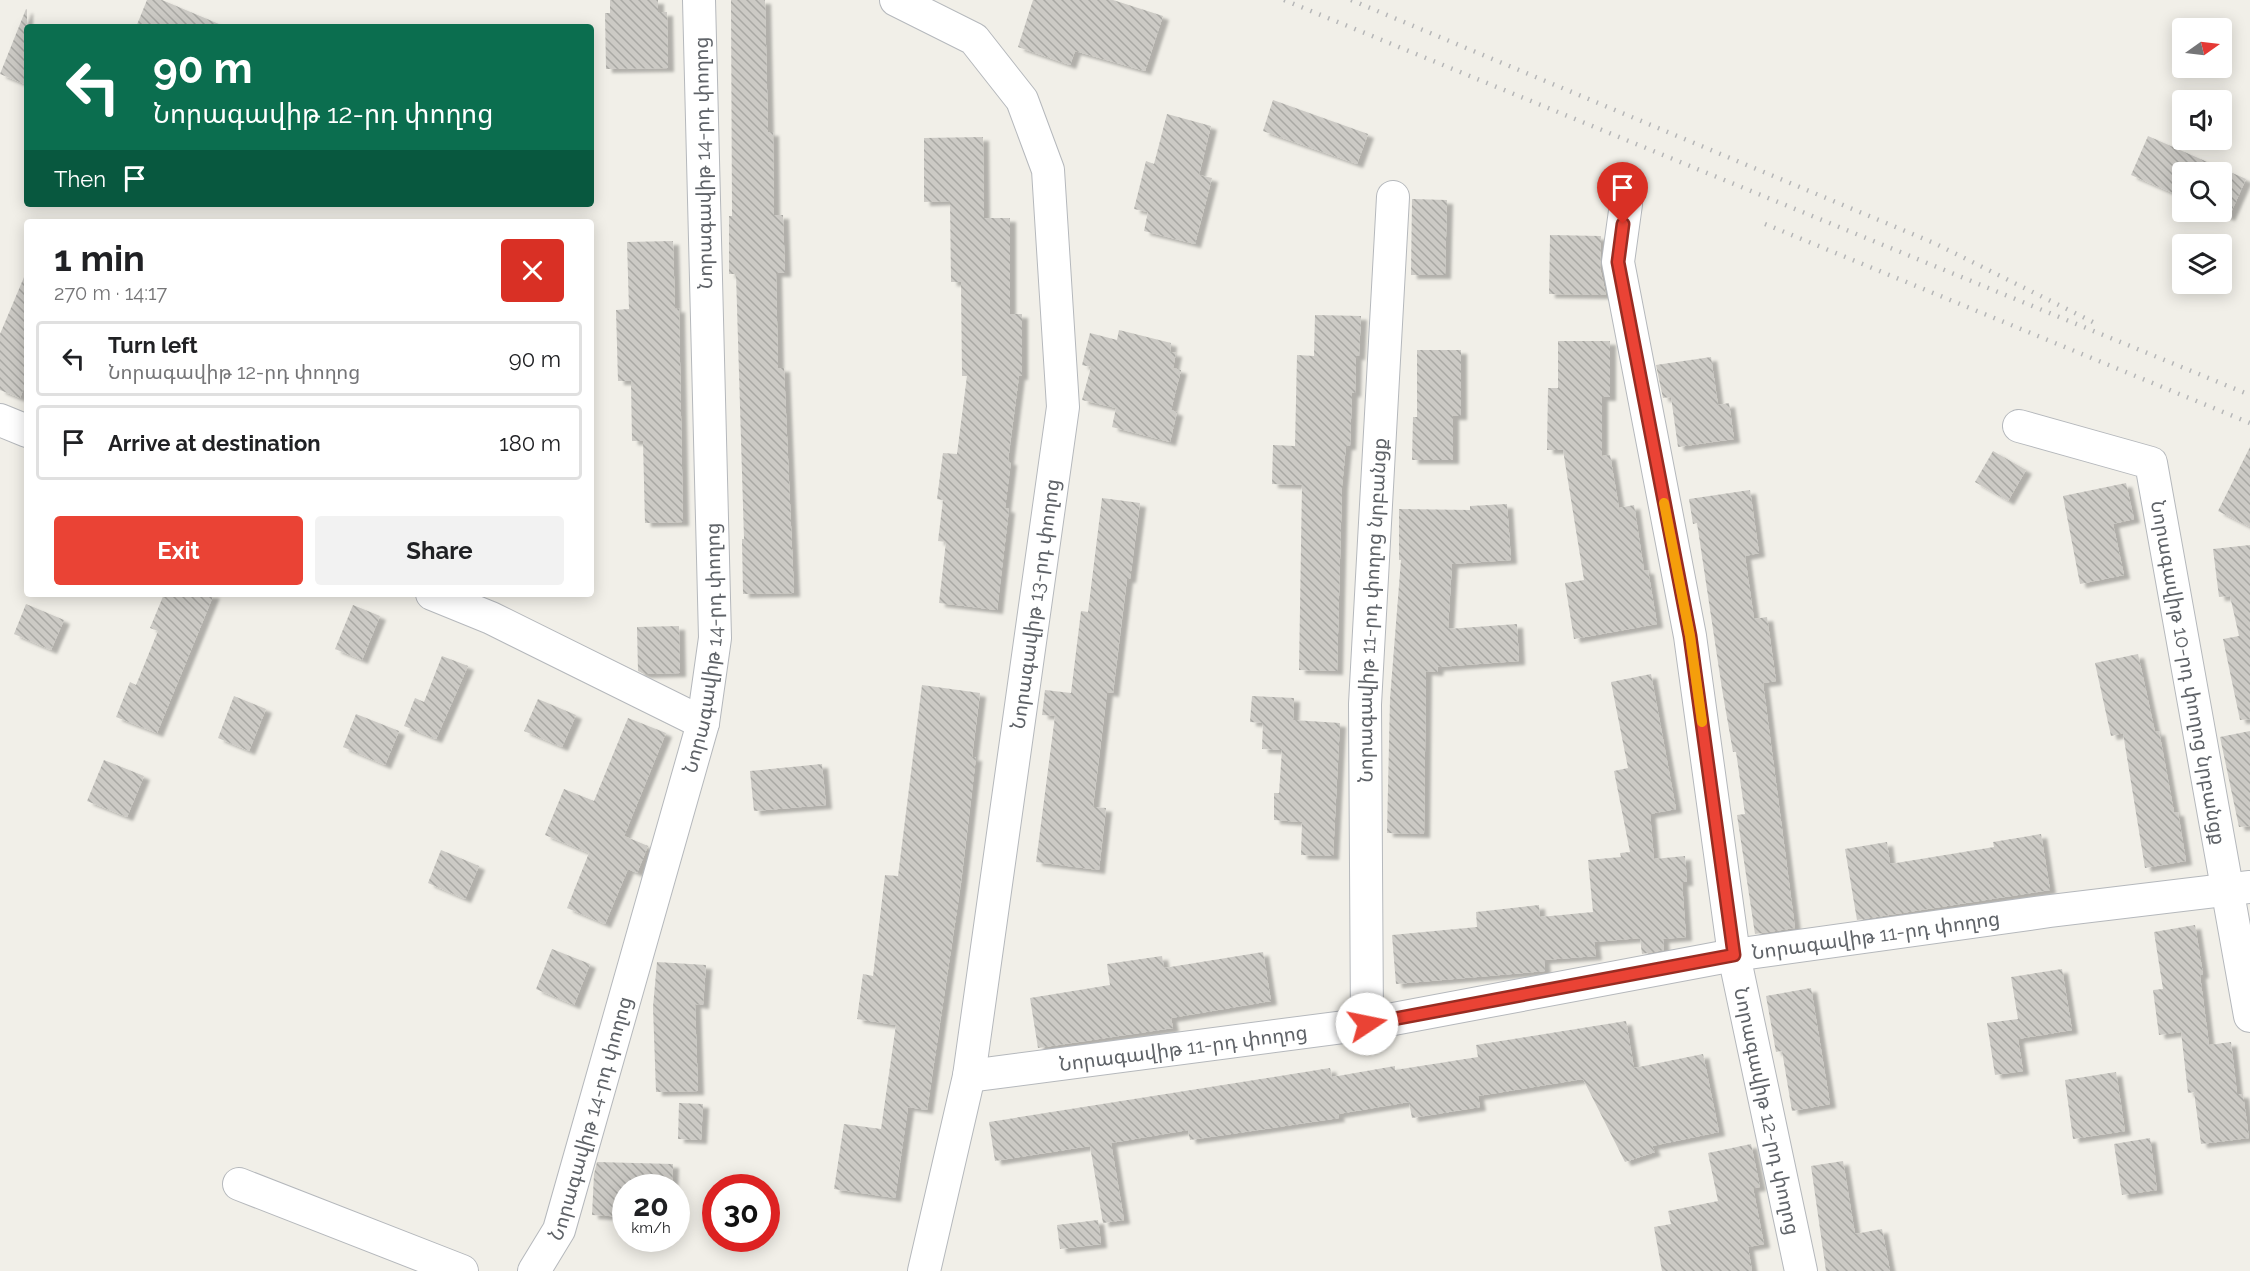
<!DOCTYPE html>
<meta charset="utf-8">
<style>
body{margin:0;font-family:Raleway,"Noto Sans Armenian",sans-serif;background:#f2f2f2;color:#202124;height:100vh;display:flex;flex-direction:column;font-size:22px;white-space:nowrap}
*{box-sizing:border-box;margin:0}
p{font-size:20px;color:#757577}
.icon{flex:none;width:33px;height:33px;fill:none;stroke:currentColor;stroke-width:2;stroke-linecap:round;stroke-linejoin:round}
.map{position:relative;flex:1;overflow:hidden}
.drawer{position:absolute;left:24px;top:219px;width:570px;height:378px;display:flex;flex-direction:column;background:#fff;border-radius:6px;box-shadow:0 3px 15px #0003}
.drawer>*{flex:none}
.guide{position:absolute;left:24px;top:24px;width:570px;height:183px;border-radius:6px;box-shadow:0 3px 15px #0003;background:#0b6e4f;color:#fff;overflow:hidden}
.needle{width:39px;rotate:76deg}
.fabs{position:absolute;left:2172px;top:18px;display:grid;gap:12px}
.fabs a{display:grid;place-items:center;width:60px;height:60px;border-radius:6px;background:#fff;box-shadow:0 3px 15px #0003;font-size:30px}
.speed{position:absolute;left:612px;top:1174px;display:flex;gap:12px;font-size:30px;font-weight:700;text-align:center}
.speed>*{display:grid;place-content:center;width:78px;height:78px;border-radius:50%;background:#fff;box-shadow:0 3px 15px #0003;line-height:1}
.speed small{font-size:15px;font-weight:400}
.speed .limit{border:9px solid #d22;background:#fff;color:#111}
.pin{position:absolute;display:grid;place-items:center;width:51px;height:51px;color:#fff;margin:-62px -26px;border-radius:50% 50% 50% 0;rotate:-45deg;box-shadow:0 0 6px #0007}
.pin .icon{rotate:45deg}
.me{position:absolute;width:66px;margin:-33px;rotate:79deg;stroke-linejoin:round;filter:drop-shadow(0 0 4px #0008)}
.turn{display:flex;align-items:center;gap:21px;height:126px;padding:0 30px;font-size:27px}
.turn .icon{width:78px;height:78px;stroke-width:2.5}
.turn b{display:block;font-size:42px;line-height:51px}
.then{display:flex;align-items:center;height:57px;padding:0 30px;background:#0003;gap:12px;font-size:22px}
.round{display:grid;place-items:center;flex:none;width:63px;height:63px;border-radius:6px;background:#f2f2f2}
.headline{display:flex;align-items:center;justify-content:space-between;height:102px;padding:0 30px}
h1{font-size:36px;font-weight:700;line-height:45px}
.cta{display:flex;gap:12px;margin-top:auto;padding:12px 30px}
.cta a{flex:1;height:69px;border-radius:6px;background:#ea4335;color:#fff;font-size:24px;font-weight:700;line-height:69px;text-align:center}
.cta a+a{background:#f2f2f2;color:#202124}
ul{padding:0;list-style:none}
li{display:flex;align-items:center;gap:18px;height:75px;margin:0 12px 9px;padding:0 18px;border:3px solid #e0e0e0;border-radius:6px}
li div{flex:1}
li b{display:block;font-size:22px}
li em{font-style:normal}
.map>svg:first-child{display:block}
.building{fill:url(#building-back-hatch);filter:url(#shadow)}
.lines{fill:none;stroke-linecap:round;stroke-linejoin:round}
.street-casing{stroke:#b5b8bc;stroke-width:34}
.street{stroke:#fff;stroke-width:32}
.rail{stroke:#b6b7b8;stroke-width:4.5;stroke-dasharray:1.5 8;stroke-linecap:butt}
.route-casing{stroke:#982c22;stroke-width:15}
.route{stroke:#ea4335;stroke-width:10}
.slow{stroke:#f59e0b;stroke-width:10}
.labels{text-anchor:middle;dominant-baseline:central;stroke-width:6;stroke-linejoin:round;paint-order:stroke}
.street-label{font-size:20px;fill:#5f6368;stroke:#fff}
</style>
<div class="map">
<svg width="2250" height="1271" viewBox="0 0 2250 1271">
<defs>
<pattern id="building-back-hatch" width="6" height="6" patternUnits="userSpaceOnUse" patternTransform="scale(1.5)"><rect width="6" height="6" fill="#cccac5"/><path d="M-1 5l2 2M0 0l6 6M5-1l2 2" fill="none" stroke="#a9a8a4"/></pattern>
<filter id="shadow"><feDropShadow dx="6" dy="4" stdDeviation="1.5" flood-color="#0004"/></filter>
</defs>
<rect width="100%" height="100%" fill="#f1efe8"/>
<!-- building -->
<g class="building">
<path d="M147,0H162L226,27H136Z"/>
<path d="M610,0H658V12H667L668,68L606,69L605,13H610Z"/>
<path d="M731,0H765L768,132H773L774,215H783L785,273H776L778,368H784L794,593L743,594L742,539H744L736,274H729V216H732Z"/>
<path d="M1033,0H1113L1163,16L1145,71L1075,51L1070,65L1018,47Z"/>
<path d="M26,9L27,10V85L0,74Z"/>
<path d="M1273,100L1368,134L1357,164L1263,131Z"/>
<path d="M1167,114L1211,126L1199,175L1212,178L1195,244L1144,231L1148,212L1134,209L1146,161L1154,164Z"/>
<path d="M2148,136L2246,179L2229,217L2216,212H2222V172H2182V197L2131,175Z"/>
<path d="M983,137L984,218H1010V314H1022V376H1019L1008,461H1011L1005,508L1009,509L997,610L939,603L946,542L938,541L943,500L937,499L943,453L957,454L967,376H962L961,282H951L950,201L924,202V138Z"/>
<path d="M1412,199L1447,200L1445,275H1411Z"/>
<path d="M1550,235L1601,236L1600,268L1606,295L1549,294Z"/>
<path d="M673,241L675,309L679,308L683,522L645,523L643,441H632L631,381H618L616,310L629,309L627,242Z"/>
<path d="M27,270V380L20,398L0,390V334Z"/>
<path d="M1315,315L1361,316L1359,356H1356L1355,393H1352L1350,446H1346L1342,486L1337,671L1299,670L1302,485L1272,484L1273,445L1295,446L1297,355L1314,356Z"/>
<path d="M1119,330L1171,343L1170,352L1176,353L1173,368L1181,370L1171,410L1177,412L1170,442L1112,427L1116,408L1082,400L1091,367L1082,365L1090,333L1117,340Z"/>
<path d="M1558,341H1610V397H1602V456L1610,455L1619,508L1634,505L1644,570H1648L1657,624L1574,639L1565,583L1584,580L1563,450H1547L1548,388H1558Z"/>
<path d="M1417,350H1461V416H1453V460H1412L1413,417H1417Z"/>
<path d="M1711,357L1718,405L1729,403L1734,439L1678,447L1671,397L1663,398L1656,365Z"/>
<path d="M2250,447V527L2218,511Z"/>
<path d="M1993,451L2026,470L2008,501L1975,482Z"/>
<path d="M2126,483L2134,519L2113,524L2124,575L2080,584L2063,496Z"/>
<path d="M1750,490L1759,553L1745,556L1754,619L1767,617L1776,681L1763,683L1795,928L1755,934L1737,815L1745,814L1736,752H1733L1722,689L1697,523L1693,524L1689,499Z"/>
<path d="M1102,498L1140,503L1130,579H1127L1113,693L1107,692L1093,807L1106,808L1099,870L1036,862L1055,716L1042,715L1045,690L1071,693L1081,611L1088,612Z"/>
<path d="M1507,504L1511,560L1452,564L1448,629L1517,624L1519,661L1438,667L1437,672L1426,671L1424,834L1387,833L1390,699L1401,560H1399V509L1470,510V506Z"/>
<path d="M2250,545V719L2240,720L2223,639L2239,636L2230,596L2219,597L2213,549Z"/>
<path d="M164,594H214L157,733L116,717L130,682L136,685L158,631L150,628Z"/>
<path d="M26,604L64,620L51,650L14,634Z"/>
<path d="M353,605L380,616L362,660L335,649Z"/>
<path d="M679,626L680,673L644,674L638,671L637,627Z"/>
<path d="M2138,654L2155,732L2159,731L2174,812H2178L2186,861L2145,868L2123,733L2111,736L2095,663Z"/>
<path d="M442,656L468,666L436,739L404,726L415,698L424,702Z"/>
<path d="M1651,674L1676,809L1650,814L1654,859L1685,856L1687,882H1682L1686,937L1663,939L1664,950L1642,954L1640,938L1594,942L1596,956L1544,960L1545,971L1396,984L1392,935L1477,927L1476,912L1539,905L1540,917L1593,912L1588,860L1621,857L1620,853L1630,852L1614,771L1628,768L1611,682Z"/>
<path d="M922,685L980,693L972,757H976L961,883L927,1110L908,1107L895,1198L834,1189L844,1124L881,1129L896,1025L857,1019L863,974L873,976L885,875L898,876Z"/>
<path d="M234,696L266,709L249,751L218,738Z"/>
<path d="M1252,696L1294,698L1293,720L1340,723L1333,856L1301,855L1302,822L1274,820V793H1279L1282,750L1262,749L1263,723L1250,722Z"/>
<path d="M538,699L576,715L562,747L524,731Z"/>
<path d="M356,714L399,731L385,765L343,747Z"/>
<path d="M628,718L666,733L624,836L648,846L637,873L628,869L605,924L567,908L589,853L545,835L564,789L594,801Z"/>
<path d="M2250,731V826L2239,827L2220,737Z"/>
<path d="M104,760L144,776L127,817L87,801Z"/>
<path d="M822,764L826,805L754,811L750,771Z"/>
<path d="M2041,834L2050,890L1857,920L1845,849L1887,842L1890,864L1994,847L1993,842Z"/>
<path d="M441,850L479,866L465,899L428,883Z"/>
<path d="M2195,925L2203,974L2200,975L2209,1045L2231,1042L2237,1094H2243L2249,1138L2201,1144L2194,1092L2188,1093L2181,1032L2159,1035L2153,990L2163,989L2154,932Z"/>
<path d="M552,949L590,964L574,1005L536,989Z"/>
<path d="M1263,952L1271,1001L1171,1018L1173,1028L1038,1048L1030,998L1110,985L1107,964L1162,956L1164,968Z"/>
<path d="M657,962L706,965L703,1005L695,1004L698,1091L656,1092L653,1007Z"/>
<path d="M2062,969L2072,1030L2018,1039L2023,1071L1995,1075L1987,1023L2018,1019L2011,977Z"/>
<path d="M1811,988L1830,1104L1792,1111L1782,1051L1776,1052L1766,996Z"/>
<path d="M1626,1021L1634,1068L1703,1054L1719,1132L1652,1146L1655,1152L1625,1162L1583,1079L1478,1096L1480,1107L1412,1118L1409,1102L1338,1114L1339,1118L1190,1140L1188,1130L1111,1143L1124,1220L1103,1223L1090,1146L995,1161L989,1122L1330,1068L1332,1077L1395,1066V1070L1478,1057L1476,1045Z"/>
<path d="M2116,1072L2125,1131L2073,1139L2065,1080Z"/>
<path d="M679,1103L703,1104L701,1140L678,1139Z"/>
<path d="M2150,1138L2157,1190L2122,1195L2114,1144Z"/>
<path d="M1751,1144L1760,1187L1753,1188L1764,1244L1748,1247L1752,1271H1662L1654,1227L1671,1224L1668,1211L1718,1201L1708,1153Z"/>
<path d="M1843,1161L1855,1234L1882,1229L1890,1271H1826L1811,1166Z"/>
<path d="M597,1162L673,1164L672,1188H626V1217L592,1215L594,1174Z"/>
<path d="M1098,1220L1101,1244L1060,1249L1057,1225Z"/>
</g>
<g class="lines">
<defs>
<g id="street">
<path d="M896,0L974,39L1022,100L1048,170L1063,407L969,1076L924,1271"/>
<path id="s1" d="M1626,204L1618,262L1690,636L1734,955L1801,1271"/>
<path d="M0,420L27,431"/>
<path id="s2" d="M2019,426L2151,463L2250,1016"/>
<path d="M432,594L491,618L703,723"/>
<path id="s3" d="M1367,1024L1365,704L1393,197"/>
<path id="s4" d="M969,1076L1367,1024L1734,955L2050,911L2250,887"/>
<path d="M239,1184L462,1271"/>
<path id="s5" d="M534,1271L559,1230L703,723L715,638L699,0"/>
</g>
</defs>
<!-- street casing -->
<use href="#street" class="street-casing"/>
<!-- street -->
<use href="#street" class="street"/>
<!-- rail -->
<g class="rail">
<path d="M1284,0L2250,395"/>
<path d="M1351,0L1934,243L2099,325"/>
<path d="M1765,224L2250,423"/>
</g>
</g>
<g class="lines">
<defs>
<path id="route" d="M1367,1024L1734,955L1690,636L1618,262L1623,224"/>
</defs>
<!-- route casing -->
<use href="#route" class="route-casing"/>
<!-- route -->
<use href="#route" class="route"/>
<!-- slow -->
<path class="slow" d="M1664,503L1690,636L1702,722"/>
</g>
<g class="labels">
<!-- street labels -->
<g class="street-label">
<text transform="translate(703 163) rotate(-91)">Նորագավիթ 14-րդ փողոց</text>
<text transform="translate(1035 604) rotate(-82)">Նորագավիթ 13-րդ փողոց</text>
<text stroke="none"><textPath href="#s3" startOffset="414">Նորագավիթ 11-րդ փողոց նրբանցք</textPath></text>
<text stroke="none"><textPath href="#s5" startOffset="650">Նորագավիթ 14-րդ փողոց</textPath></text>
<text stroke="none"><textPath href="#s2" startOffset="350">Նորագավիթ 10-րդ փողոց նրբանցք</textPath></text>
<text stroke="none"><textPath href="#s4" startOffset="918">Նորագավիթ 11-րդ փողոց</textPath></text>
<text stroke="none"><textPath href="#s4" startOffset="216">Նորագավիթ 11-րդ փողոց</textPath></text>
<text stroke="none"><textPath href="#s1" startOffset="921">Նորագավիթ 12-րդ փողոց</textPath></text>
<text stroke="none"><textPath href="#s5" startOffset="164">Նորագավիթ 14-րդ փողոց</textPath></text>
</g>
</g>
</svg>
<div class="fabs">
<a><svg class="needle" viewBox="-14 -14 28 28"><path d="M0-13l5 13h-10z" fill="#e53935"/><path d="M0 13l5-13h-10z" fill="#757577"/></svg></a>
<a><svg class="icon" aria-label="sound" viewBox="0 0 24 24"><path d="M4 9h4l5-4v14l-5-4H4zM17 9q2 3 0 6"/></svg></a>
<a><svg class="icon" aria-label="search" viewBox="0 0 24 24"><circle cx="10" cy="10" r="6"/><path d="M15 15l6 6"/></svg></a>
<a><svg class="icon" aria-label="layers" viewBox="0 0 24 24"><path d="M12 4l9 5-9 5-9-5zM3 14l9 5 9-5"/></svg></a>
</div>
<div class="speed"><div>20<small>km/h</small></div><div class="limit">30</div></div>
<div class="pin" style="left:1623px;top:224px;background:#d93025"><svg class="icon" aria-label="arrive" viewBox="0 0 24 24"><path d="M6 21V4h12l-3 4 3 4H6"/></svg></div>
<svg class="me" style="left:1367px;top:1024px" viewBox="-20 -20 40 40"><circle r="19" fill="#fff"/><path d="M0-13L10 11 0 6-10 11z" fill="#ea4335"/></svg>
<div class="guide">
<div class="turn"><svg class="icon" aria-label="left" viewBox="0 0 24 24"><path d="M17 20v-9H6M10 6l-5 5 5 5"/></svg><div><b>90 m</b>Նորագավիթ 12-րդ փողոց</div></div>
<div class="then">Then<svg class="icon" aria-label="arrive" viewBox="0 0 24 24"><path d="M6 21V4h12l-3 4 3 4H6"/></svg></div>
</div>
<section class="drawer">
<div class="headline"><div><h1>1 min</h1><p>270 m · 14:17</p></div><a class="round" style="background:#d93025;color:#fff"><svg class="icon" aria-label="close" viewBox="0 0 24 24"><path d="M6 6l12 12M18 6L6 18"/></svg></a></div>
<ul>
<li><svg class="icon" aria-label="left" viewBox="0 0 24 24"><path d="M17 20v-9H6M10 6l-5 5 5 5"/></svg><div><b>Turn left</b><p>Նորագավիթ 12-րդ փողոց</p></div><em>90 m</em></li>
<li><svg class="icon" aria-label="arrive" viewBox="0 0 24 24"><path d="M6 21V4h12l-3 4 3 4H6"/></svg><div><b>Arrive at destination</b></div><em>180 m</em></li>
</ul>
<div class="cta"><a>Exit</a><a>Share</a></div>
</section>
</div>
